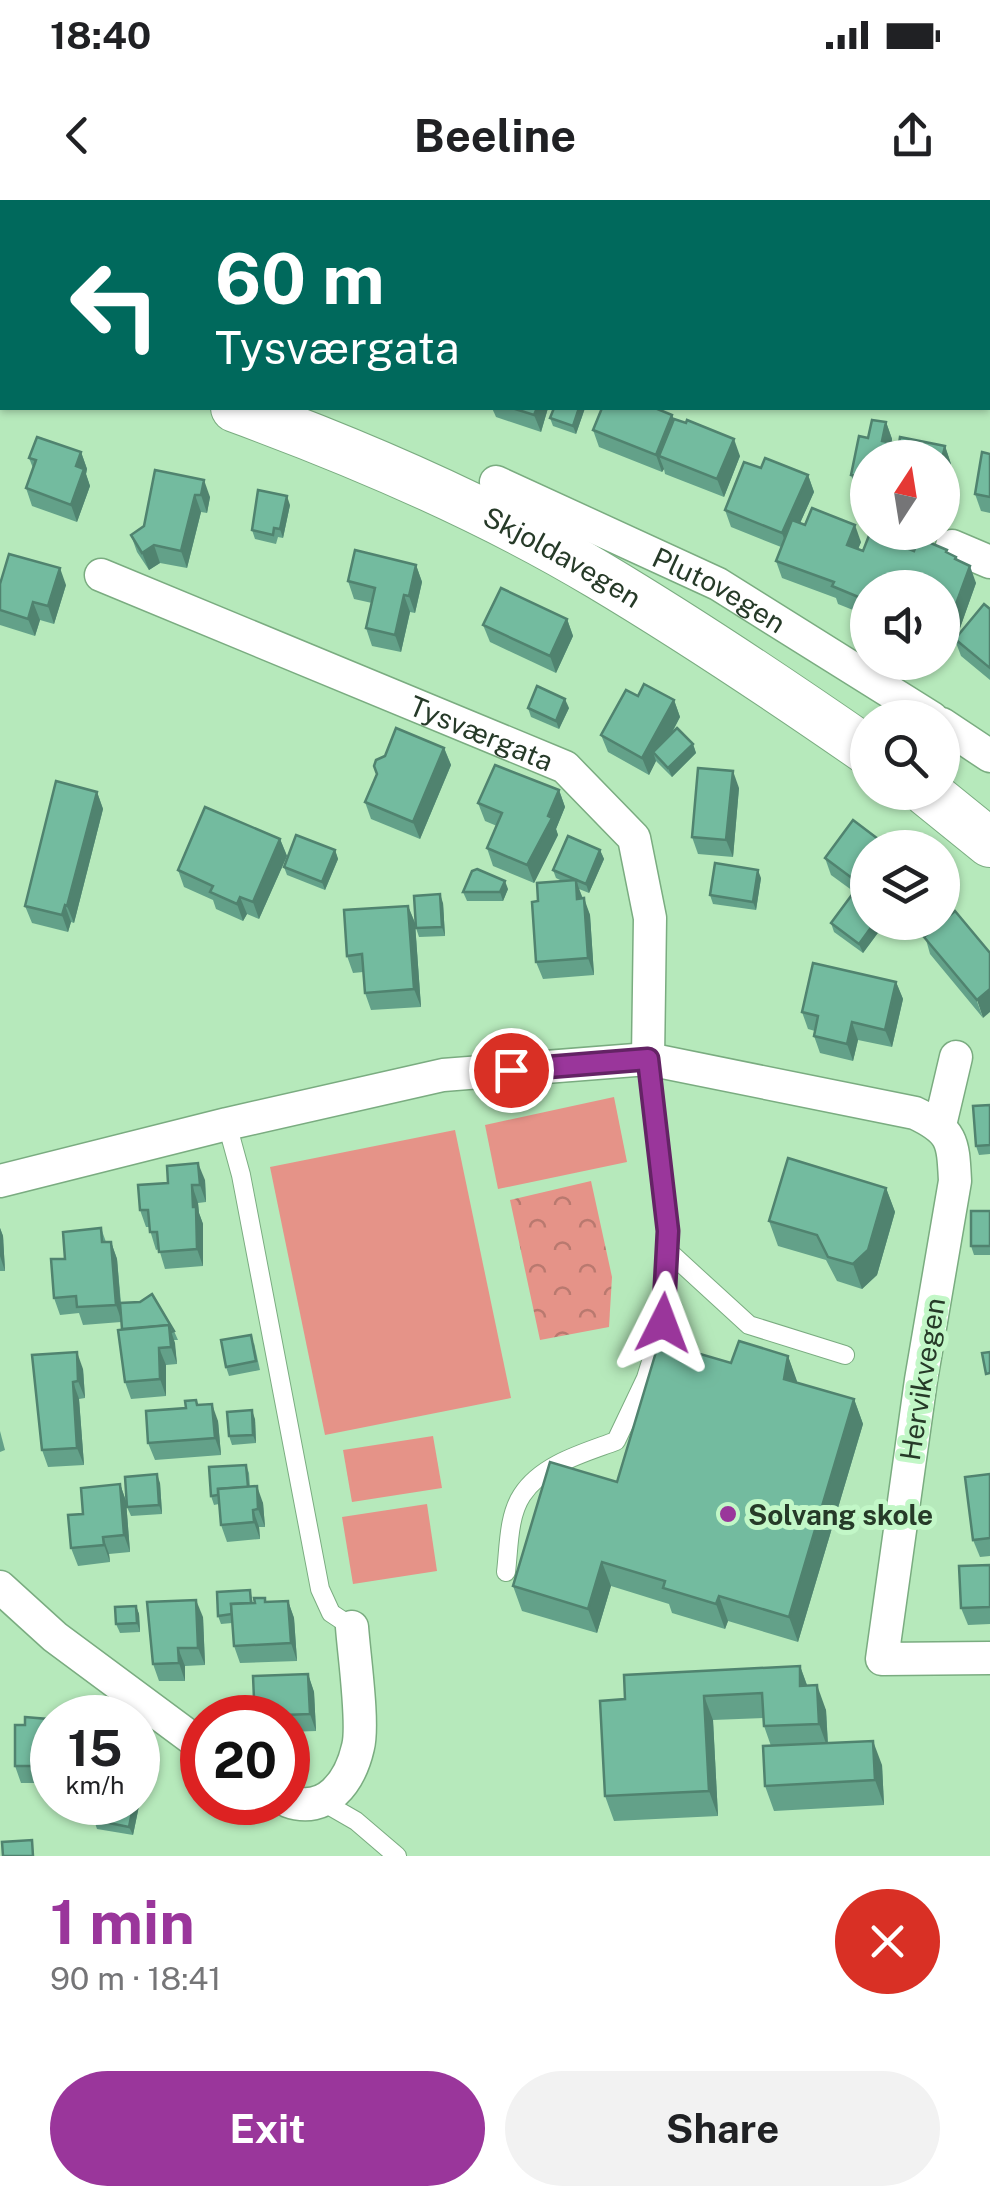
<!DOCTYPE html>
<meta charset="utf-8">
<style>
body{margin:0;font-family:"Public Sans",sans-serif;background:#f2f2f2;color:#202124;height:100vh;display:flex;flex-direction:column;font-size:38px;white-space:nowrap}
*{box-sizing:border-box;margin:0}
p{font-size:32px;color:#757577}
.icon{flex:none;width:55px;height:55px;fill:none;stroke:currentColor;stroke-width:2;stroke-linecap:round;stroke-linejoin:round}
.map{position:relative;height:1656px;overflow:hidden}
.details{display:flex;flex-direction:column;background:#fff;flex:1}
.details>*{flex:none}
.top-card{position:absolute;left:0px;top:0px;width:990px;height:210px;box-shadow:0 2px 8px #0004;background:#00695c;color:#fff;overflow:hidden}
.needle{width:65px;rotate:12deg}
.tools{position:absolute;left:850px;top:240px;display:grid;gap:20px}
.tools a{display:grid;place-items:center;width:110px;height:110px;border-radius:50%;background:#fff;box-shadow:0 2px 8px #0004;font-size:50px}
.speed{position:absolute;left:30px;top:1495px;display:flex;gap:20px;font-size:50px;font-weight:700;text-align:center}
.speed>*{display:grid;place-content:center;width:130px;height:130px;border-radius:50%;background:#fff;box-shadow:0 2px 8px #0004;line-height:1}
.speed small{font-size:25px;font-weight:400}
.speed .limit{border:15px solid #d22;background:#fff;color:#111}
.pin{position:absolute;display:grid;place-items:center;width:85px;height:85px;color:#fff;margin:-42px;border:5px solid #fff;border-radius:50%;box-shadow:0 2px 10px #0007}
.me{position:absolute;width:110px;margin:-55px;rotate:3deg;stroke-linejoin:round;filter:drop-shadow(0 0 8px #0008)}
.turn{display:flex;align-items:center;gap:35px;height:210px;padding:0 50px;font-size:45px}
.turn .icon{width:130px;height:130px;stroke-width:2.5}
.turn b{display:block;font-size:70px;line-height:85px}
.round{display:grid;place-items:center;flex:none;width:105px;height:105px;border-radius:52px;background:#f2f2f2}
.headline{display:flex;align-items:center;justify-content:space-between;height:170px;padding:0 50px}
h1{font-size:60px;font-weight:700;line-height:75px;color:#9a369b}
.button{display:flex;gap:20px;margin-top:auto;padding:20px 50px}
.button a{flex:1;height:115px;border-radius:60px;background:#9a369b;color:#fff;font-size:40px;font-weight:700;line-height:115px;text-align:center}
.button a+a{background:#f2f2f2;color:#202124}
.status{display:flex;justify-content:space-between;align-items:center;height:70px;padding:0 50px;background:#fff;direction:ltr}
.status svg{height:28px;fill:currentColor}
header{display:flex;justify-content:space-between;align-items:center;height:130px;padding:0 50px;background:#fff;font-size:45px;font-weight:700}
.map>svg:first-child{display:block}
.park{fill:url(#park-crowns)}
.pitch{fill:#e59388}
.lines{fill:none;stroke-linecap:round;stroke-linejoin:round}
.service-casing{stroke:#7aac80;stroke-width:20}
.minor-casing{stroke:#7aac80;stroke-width:35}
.secondary-casing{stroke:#7aac80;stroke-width:50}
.service{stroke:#fff;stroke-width:18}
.minor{stroke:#fff;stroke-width:32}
.secondary{stroke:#fff;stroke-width:48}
.wall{fill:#63a189}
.shaded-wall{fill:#50836f}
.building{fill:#73bb9f;stroke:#50836f;stroke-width:2.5}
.route-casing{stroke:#642365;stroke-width:25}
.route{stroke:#9a369b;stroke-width:18}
.poi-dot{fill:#9a369b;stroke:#c2f7c7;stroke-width:4}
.labels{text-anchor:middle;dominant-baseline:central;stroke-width:10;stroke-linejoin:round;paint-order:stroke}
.street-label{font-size:28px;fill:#263a28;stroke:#c2f7c7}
.poi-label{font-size:28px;font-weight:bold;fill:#263a28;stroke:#c2f7c7;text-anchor:start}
</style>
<div class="status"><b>18:40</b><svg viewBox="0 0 49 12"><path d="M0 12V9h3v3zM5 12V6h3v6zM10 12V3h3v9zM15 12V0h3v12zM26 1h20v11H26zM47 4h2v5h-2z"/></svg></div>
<header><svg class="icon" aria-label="back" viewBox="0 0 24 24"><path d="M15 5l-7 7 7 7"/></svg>Beeline<svg class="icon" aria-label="share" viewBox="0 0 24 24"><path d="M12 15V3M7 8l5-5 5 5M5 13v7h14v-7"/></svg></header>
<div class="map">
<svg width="990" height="1656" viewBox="0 0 990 1656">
<defs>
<pattern id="park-crowns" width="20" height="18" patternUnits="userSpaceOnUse" patternTransform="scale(2.5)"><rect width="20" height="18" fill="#e59388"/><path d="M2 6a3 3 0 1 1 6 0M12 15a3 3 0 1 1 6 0" fill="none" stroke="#b9796f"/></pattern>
</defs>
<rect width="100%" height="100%" fill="#b6e9bb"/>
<!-- park -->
<path class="park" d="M591,981L612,1077L609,1127L540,1140L510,1000Z"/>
<!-- pitch -->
<g class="pitch">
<path d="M614,897L627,962L498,989L485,925Z"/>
<path d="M455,930L511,1198L325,1235L270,967Z"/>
<path d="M433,1236L442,1288L352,1302L343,1250Z"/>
<path d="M427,1304L437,1371L353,1384L342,1317Z"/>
</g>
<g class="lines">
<defs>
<g id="service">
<path d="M16,2L17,0"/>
<path d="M227,924L241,975L320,1389L331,1413L352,1427"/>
<path d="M667,1050L749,1125L845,1155"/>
<path d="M506,1372C509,1348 508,1316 522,1295C542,1264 584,1253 616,1241L646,1178L663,1123L668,1031L648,859"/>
<path d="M323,1602L356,1621L397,1656"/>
</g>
<g id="minor">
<path d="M936,0V2"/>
<path d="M988,58H990"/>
<path id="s1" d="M496,282L718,384L932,518"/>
<path d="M952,346L990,362"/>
<path id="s2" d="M101,375L565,567L634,638L650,718L648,859"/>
<path d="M942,524L990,556"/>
<path d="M940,925L956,857"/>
<path d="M0,981L227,924L443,875L648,859L915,913C953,931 953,941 955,981L921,1180L882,1459L990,1458"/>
<path d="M0,1387L55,1437L202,1546"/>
<path d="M288,1601C326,1615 350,1582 358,1547C364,1524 354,1455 352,1427"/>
</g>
<g id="secondary">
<path d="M0,140H2"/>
<path id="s3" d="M235,208C361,254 485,307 600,376C692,431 780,490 868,551"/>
<path d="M927,592L990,643"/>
</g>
</defs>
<!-- service casing -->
<use href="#service" class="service-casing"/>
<!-- minor casing -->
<use href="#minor" class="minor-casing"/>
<!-- secondary casing -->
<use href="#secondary" class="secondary-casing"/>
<!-- service -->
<use href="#service" class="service"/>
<!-- minor -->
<use href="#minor" class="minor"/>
<!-- secondary -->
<use href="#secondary" class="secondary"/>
</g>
<!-- wall -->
<g class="wall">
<path d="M103,0H126V2Z"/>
<path d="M173,0H248V2H174Z"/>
<path d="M492,208H548L541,232L496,217Z"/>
<path d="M554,208H585L576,234L553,226L550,218Z"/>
<path d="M672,215L674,219L740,256L724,297L665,274L664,269L662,272L599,247L593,230Z"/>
<path d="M872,220L886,222L892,239V242L899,244L900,237L945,246L951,264L944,302L942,258H868V294L857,292L851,275L859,236L868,238Z"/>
<path d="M81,252L87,269L86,274L90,286L77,322L32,306L26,288L33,268L29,258Z"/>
<path d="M990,254V313L981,311L975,294Z"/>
<path d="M761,268L808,275L814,292L800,323L861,342L858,349L863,351H914L948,354L956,357L976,383L957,436L990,409V480L961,456L955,440L953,448L948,451L942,449V388H868V442L865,441L859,424L863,414L838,404L836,398L782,378L776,361L781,347L731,327L725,310Z"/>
<path d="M155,270L210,297L207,313L201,312L187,368L160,363L149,370L137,352L131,335L144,326Z"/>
<path d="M290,305L283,338L278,337L276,344L255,339L252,330Z"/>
<path d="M416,365L422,382L415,413L410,412L401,452L372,446L366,428L372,403L354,399L348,381Z"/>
<path d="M0,384L66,385L54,424L40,420L35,436L0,425Z"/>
<path d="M567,419L573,436L556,473L490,442L483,425Z"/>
<path d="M638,496L674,500L680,517L671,535L693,544L696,553L672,577L656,561L649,575L608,552L601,535Z"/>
<path d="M528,508H569L559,529L531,517Z"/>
<path d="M444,548L451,565L420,639L371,619L365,602Z"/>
<path d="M739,588L733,657L698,654L692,637Z"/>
<path d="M559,590L565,607L556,629L558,635L534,683L493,666L487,648L497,626L485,621L478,603Z"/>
<path d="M97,592L103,609L74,723L71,722L68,732L32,723L25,706Z"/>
<path d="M280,639L287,656L259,719L247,714L243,721L216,709L213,700L184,687L178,670Z"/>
<path d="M868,648V702L831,675L825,658Z"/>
<path d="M335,650L338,659L325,690L287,675L284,667Z"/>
<path d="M600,650L604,659L589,693L579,689L590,715L594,775L543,779L536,762L562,681L556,678L553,670Z"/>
<path d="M761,678L756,710L713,704L710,695Z"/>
<path d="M508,689L503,701H467L463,692Z"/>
<path d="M443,703L445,736L419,737L416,728Z"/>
<path d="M942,703L983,818L930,754L925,736L921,732L918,723Z"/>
<path d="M408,706L415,723L421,807L371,810L365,793L363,772L353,773L347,756Z"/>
<path d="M831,723L883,726L863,753L834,732Z"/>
<path d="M896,782L903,799L892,847L858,840L853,861L820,853L814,836L815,831L808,829L802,812Z"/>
<path d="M990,905V954L979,955L976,946Z"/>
<path d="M205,980L206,1002L198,1003L199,1013L203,1024V1066L165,1069L159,1049L156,1050L149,1027H146L140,1010Z"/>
<path d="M886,988L895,1012L877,1075L862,1089L837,1081L826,1060L778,1046L769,1021Z"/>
<path d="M990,1011V1055H974L971,1046Z"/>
<path d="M0,1028L3,1036L5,1071H0Z"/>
<path d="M101,1028L106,1042H111L117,1059L121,1103L174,1131L178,1140H174L177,1164L166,1165V1196L131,1199L125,1182L121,1122L83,1125L79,1113L60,1115L54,1098L65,1059Z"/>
<path d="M254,1143L260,1170L229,1176L226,1167Z"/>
<path d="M32,1155L83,1169L85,1198L79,1199L84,1265L48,1267L42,1250Z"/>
<path d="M788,1156L797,1183L854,1199L863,1224L798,1442L728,1421L725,1429L672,1413L669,1404L611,1386L597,1433L522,1411L513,1386L617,1282L731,1163Z"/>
<path d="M196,1200L198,1205L218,1221L221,1255L155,1260L148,1243Z"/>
<path d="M255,1219L256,1243L232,1245L229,1236Z"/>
<path d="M0,1231L5,1250L0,1252Z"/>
<path d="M246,1265L249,1273L250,1287L263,1303L265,1327H259L260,1339L227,1342L221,1325L219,1304L214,1305L211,1296Z"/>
<path d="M990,1274V1356L980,1357L973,1340Z"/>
<path d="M160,1283L162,1314L131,1316L127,1307Z"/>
<path d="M120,1284L126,1301L130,1352L109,1354L110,1362L78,1366L71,1348L83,1314Z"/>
<path d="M990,1365V1424L968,1425L961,1408Z"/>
<path d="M250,1390L253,1403L288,1401L294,1418L297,1461L240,1463L234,1446L232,1423L221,1424L218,1416Z"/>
<path d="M136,1406L139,1414L140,1432L120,1433L116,1424Z"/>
<path d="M203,1417L205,1465L185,1466V1481H159L153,1464Z"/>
<path d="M800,1466L807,1485L826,1510L828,1543L882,1565L884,1605L774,1611L765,1586L771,1546L764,1526V1518L713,1520L718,1616L614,1621L605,1596L625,1499Z"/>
<path d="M308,1474L314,1492L316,1531L288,1532V1518H245L243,1514L254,1499Z"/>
<path d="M48,1519L50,1526H52V1583H21L15,1566L25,1525Z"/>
<path d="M140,1601L133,1635L97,1629L94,1620Z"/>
</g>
<!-- shaded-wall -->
<g class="shaded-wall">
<path d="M537,208H548L541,232L534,215Z"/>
<path d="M579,208H585L576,234L573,226Z"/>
<path d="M672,215L679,232L659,256L664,269L662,272L656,255Z"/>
<path d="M886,222L892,239L889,258L882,241Z"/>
<path d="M734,239L740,256L724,297L717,279Z"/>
<path d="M945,246L951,264L944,302L942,259Z"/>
<path d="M81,252L87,269L86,274L90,286L77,322L71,305L76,266Z"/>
<path d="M808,275L814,292L788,350L782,333Z"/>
<path d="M204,280L210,297L207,313L201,295Z"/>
<path d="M195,295L201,312L187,368L181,351Z"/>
<path d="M287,296L290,305L283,338L280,329Z"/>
<path d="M855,325L861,342L853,362L847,345Z"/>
<path d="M154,345L160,363L149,370L142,353Z"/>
<path d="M416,365L422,382L415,413L409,396Z"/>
<path d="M970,366L976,383L953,448L948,451L942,434Z"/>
<path d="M60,368L66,385L54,424L48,406Z"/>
<path d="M404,395L410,412L401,452L395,435Z"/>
<path d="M33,402L40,420L35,436L28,419Z"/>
<path d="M567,419L573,436L556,473L550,456Z"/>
<path d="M565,499L569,508L559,529L556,521Z"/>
<path d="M674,500L680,517L658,558L653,552L656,561L649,575L642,558Z"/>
<path d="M693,544L696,553L672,577L668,568Z"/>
<path d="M444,548L451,565L420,639L413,622Z"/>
<path d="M733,571L739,588L733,657L726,640Z"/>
<path d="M559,590L565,607L556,629L558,635L534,683L527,665Z"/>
<path d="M97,592L103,609L74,723L67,706Z"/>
<path d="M280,639L287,656L259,719L253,702Z"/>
<path d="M335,650L338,659L325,690L322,682Z"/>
<path d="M600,650L604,659L589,693L586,684Z"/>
<path d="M758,670L761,678L756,710L753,702Z"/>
<path d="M576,680L582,697L584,716L577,699Z"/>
<path d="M505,681L508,689L503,701L500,692Z"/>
<path d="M440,694L443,703L445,736L442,727Z"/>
<path d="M240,697L247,714L243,721L237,704Z"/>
<path d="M584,698L590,715L594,775L588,758Z"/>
<path d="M65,705L71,722L68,732L62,715Z"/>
<path d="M408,706L415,723L421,807L414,789Z"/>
<path d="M875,722H881L883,726L863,753L859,744Z"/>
<path d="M902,722H910L905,730Z"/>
<path d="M896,782L903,799L892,847L885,830Z"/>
<path d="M990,789V812L983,818L977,800Z"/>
<path d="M852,822L858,840L853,861L847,844Z"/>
<path d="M198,963L205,980L206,1002L200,985Z"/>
<path d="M192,985L198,1003L199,1013L203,1024V1066L197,1049Z"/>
<path d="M886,988L895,1012L877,1075L862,1089L853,1064Z"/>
<path d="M0,1028L3,1036L5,1071L0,1056Z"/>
<path d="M111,1042L117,1059L122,1122L116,1105Z"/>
<path d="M169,1125L175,1143L177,1164L171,1147Z"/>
<path d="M159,1148L166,1165V1196L160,1179Z"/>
<path d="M77,1152L83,1169L85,1198L78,1181Z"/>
<path d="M788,1156L797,1181L793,1204L784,1179Z"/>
<path d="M73,1182L79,1199L84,1265L77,1248Z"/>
<path d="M854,1199L863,1224L798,1442L789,1417Z"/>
<path d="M212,1204L218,1221L221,1255L215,1238Z"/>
<path d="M252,1210L255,1219L256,1243L253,1235Z"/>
<path d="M157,1274L160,1283L162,1314L159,1305Z"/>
<path d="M120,1284L126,1301L130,1352L124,1335Z"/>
<path d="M257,1286L263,1303L265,1327L258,1309Z"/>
<path d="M253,1310L259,1327L260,1339L254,1322Z"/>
<path d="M103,1337L109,1354L110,1362L104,1345Z"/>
<path d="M602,1362L611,1386L597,1433L588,1409Z"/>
<path d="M719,1396L728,1421L725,1429L716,1404Z"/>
<path d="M196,1400L203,1417L205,1465L198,1448Z"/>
<path d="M288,1401L294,1418L297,1461L291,1443Z"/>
<path d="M136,1406L139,1414L140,1432L137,1423Z"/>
<path d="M178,1448L185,1466V1481L179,1463Z"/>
<path d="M800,1466L809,1491L800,1486Z"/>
<path d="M308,1474L314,1492L316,1531L310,1514Z"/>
<path d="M817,1485L826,1510L828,1549L819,1524Z"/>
<path d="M704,1496L713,1520L718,1616L709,1591Z"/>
<path d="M873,1541L882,1565L884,1605L875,1580Z"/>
<path d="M138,1595L140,1601L133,1635L129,1627L134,1602H138Z"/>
</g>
<!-- building -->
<g class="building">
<path d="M189,0H238V2H201Z"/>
<path d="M686,0H725V2Z"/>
<path d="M512,208H537L534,215Z"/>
<path d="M554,208H579L573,226L550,218Z"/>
<path d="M602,208H655L672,215L656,255L593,230Z"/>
<path d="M674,219L686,223L687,220L734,239L717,279L659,256Z"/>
<path d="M872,220L886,222L882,241L899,244L900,237L945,246L942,259L868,258V278L851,275L859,236L868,238Z"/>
<path d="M37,237L81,252L76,266L84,269L71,305L26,288L36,260L29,258Z"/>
<path d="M982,252L990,254V297L975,294Z"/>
<path d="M765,258L808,275L782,333L725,310L744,262L761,268Z"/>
<path d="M155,270L204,280L201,295H195L181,351L154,345L142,353L131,335L144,326Z"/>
<path d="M258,290L287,296L280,329L274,328L273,335L252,330Z"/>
<path d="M812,308L855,325L847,345L863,351L870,333L914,351L919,338L947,350L946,352L956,357L955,359L970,366L946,431L942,434V388H868V401L832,386L834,382L776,361L792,320L805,325Z"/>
<path d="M355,350L416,365L409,396L404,395L395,435L366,428L375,388L348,381Z"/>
<path d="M9,354L60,368L48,406L33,402L28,419L0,410V384Z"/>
<path d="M501,388L567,419L550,456L483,425Z"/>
<path d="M984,404L990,409V468L955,439Z"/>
<path d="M865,409L868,410V427L859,424Z"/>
<path d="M644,484L674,500L642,558L601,535L626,490L638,496Z"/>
<path d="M537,486L565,499L556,521L528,508Z"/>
<path d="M396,528L444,548L413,622L365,602L377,574L374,566L376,560L385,556Z"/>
<path d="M677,528L693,544L668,568L653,552Z"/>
<path d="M495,565L559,590L548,616L552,618L527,665L487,648L502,613L478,603Z"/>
<path d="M698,568L733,571L726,640L692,637Z"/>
<path d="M56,581L97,592L67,706L65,705L62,715L25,706Z"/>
<path d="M205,607L280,639L253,702L240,697L237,704L210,692L213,686L178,670Z"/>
<path d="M853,620L890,648H868V690L825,658Z"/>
<path d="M296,635L335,650L322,682L284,667Z"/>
<path d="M568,636L600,650L586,684L553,670Z"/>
<path d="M715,663L758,670L753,702L710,695Z"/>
<path d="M477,669L505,681L500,692H463L472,671Z"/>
<path d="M576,680L577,699L584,698L588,758L536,762L532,702L538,701L537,683Z"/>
<path d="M440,694L442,727L416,728L414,696Z"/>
<path d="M851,696L868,708V722H875L859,744L831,723Z"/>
<path d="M942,703L952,714L942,722Z"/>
<path d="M408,706L414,789L365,793L362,754L347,756L344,710Z"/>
<path d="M955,711L990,753V789L977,800L924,737Z"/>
<path d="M918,722H942L927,734Z"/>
<path d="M813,763L896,782L885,830L852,822L847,844L814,836L818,816L802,812Z"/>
<path d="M990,905V945L976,946L973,906Z"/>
<path d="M788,958L886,988L868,1050L853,1064L828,1057L817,1035L769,1021Z"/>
<path d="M198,963L200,985H192L193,1007H196L197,1049L159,1052L157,1032H150L148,1010H140L138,985L168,983L167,966Z"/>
<rect x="971" y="1011" width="19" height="35"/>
<path d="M101,1028L102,1042H111L116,1105L77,1107L76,1096L54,1098L51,1059H65L63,1032Z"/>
<path d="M152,1094L174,1131L171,1132L169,1125L122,1129L120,1103L140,1102Z"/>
<path d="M169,1125L171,1147L159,1148L160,1179L125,1182L118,1130Z"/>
<path d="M251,1135L256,1161L226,1167L221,1140Z"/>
<path d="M739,1141L788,1156L784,1179L854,1199L789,1417L719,1396L716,1404L663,1388L665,1381L602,1362L588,1409L513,1386L550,1262L617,1282L659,1142L731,1163Z"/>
<path d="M77,1152L78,1181L73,1182L77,1248L42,1250L32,1155Z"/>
<path d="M990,1152V1173L986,1174L982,1153Z"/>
<path d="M196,1200L197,1205L212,1204L215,1238L148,1243L146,1211L186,1208L185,1201Z"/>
<path d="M252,1210L253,1235L229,1236L227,1212Z"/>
<path d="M246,1265L248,1287L218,1289V1295L211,1296L209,1267Z"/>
<path d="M157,1274L159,1305L127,1307L125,1277Z"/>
<path d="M990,1274V1338L973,1340L965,1277Z"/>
<path d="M120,1284L124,1335L103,1337L104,1345L71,1348L68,1315L83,1314L81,1288Z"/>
<path d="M257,1286L258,1309L253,1310L254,1322L221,1325L218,1289Z"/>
<path d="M990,1365V1407L961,1408L959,1366Z"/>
<path d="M250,1390L251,1403L231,1404L232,1414L218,1416L217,1392Z"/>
<path d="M254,1398H265V1402L288,1401L291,1443L234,1446L231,1404L255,1403Z"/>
<path d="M196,1400L198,1448H178L179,1463L153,1464L147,1402Z"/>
<path d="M136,1406L137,1423L116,1424L115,1407Z"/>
<path d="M800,1466V1486L817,1485L819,1524L764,1526L762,1493L704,1496L709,1591L605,1596L600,1501L625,1499L624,1475Z"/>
<path d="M308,1474L310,1514L255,1516V1514H243V1499H254L253,1476Z"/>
<path d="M25,1517L48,1519V1526H52V1566H15V1525H25Z"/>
<path d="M873,1541L875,1580L765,1586L763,1546Z"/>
<path d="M98,1602H134L129,1627L94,1620Z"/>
<path d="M32,1640L33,1656H3L2,1642Z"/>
</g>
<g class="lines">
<defs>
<path id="route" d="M511,870L648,859L668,1031L663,1123"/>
</defs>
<!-- route casing -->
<use href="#route" class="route-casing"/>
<!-- route -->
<use href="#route" class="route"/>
</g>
<!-- markers -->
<circle class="poi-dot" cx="728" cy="1314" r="10"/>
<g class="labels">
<!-- street labels -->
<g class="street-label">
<text stroke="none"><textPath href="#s3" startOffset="360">Skjoldavegen</textPath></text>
<text stroke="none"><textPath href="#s1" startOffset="248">Plutovegen</textPath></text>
<text stroke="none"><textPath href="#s2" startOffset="412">Tysværgata</textPath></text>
<text transform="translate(922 1179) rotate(-81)">Hervikvegen</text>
</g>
<!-- poi labels -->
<g class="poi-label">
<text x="748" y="1314">Solvang skole</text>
</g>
</g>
</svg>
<div class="tools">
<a><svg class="needle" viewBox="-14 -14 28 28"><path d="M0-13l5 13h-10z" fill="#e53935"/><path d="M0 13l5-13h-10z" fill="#757577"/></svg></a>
<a><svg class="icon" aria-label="sound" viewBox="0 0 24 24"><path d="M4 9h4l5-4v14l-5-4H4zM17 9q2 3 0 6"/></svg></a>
<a><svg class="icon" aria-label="search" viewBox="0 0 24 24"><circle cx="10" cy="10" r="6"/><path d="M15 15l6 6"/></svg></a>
<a><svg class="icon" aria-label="layers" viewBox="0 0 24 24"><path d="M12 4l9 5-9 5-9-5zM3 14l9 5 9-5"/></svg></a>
</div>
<div class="speed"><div>15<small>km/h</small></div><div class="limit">20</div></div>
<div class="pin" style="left:511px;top:870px;background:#d93025"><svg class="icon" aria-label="arrive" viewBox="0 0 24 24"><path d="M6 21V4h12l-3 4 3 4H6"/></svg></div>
<svg class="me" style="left:663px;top:1123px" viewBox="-20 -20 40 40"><path d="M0-17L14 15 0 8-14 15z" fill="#9a369b" stroke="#fff" stroke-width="4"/></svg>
<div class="top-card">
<div class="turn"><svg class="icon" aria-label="left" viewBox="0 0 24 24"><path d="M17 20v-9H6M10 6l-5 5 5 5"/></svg><div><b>60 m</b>Tysværgata</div></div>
</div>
</div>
<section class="details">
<div class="headline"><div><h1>1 min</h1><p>90 m · 18:41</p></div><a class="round" style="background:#d93025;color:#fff"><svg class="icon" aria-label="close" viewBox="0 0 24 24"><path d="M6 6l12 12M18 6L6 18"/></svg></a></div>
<div class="button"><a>Exit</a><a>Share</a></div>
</section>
